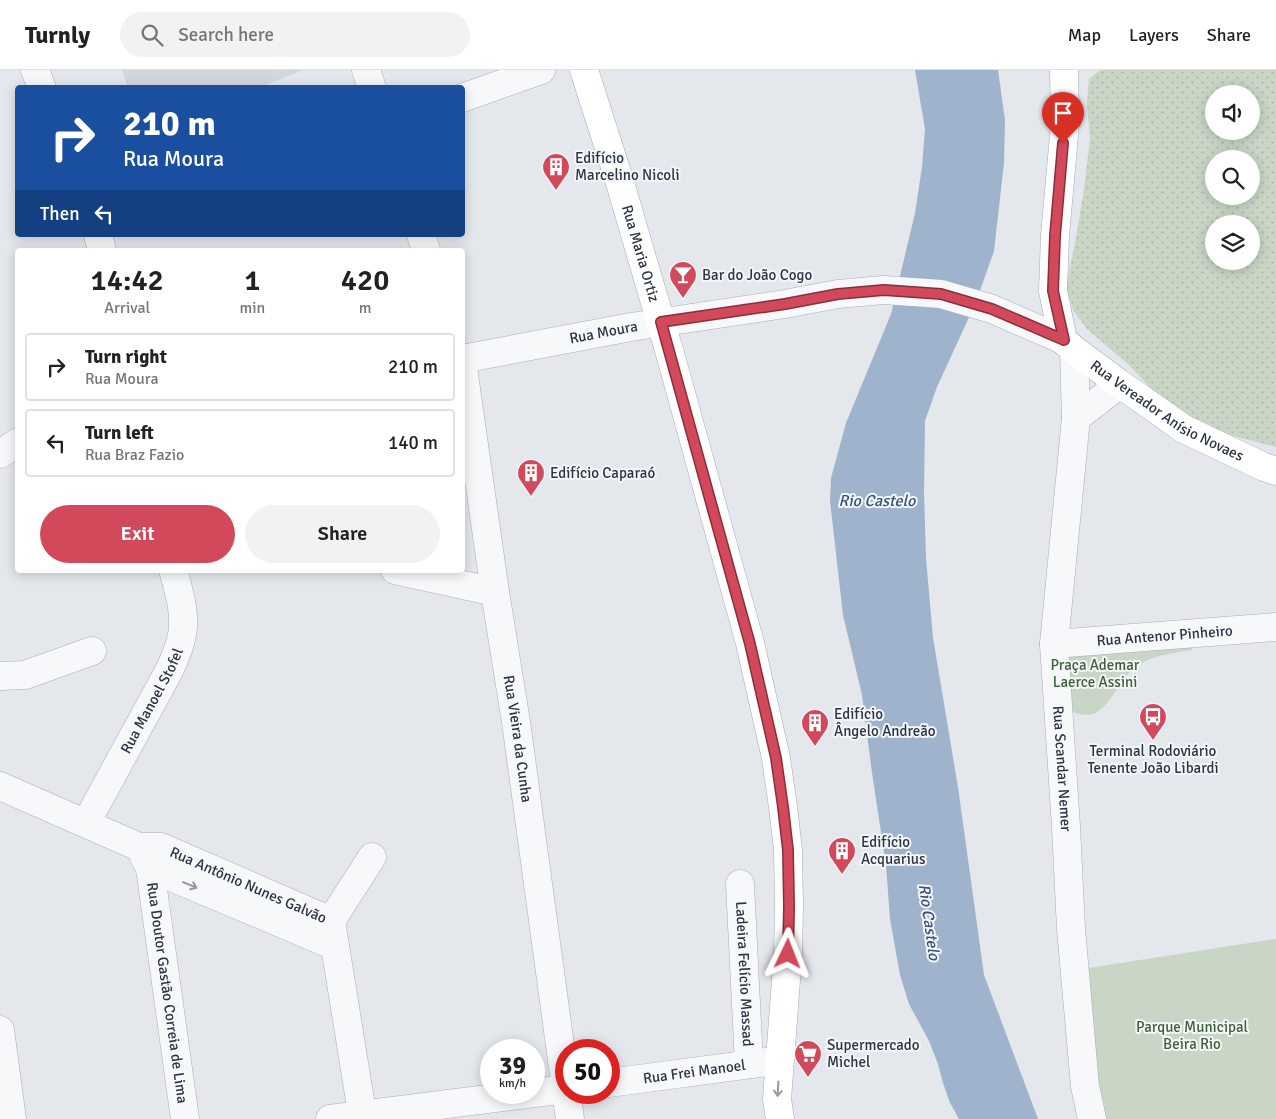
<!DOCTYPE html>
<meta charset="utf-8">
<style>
body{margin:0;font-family:Signika,sans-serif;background:#f2f2f2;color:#222;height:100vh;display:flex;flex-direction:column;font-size:19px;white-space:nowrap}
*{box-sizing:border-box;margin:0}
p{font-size:16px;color:#767676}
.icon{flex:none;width:28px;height:28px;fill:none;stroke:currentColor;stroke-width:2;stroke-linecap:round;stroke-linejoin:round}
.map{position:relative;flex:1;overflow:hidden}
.drawer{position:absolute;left:15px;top:178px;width:450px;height:325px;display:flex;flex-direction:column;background:#fff;border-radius:5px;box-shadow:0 2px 12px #0003}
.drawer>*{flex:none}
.top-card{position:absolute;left:15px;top:15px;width:450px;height:152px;border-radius:5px;box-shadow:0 2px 12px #0003;background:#1a4fa0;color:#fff;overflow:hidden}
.buttons{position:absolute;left:1205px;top:15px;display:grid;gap:10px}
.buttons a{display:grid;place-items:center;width:55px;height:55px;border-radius:50%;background:#fff;box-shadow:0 2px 12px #0003;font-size:25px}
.speed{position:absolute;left:480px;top:969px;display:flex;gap:10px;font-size:25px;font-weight:700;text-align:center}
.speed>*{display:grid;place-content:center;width:65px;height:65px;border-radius:50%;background:#fff;box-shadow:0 2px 12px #0003;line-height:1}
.speed small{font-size:12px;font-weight:400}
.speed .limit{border:8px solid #d22;background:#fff;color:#111}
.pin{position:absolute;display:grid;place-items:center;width:42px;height:42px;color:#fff;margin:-51px -21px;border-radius:50% 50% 50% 0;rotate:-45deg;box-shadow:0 0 5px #0007}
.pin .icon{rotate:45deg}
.me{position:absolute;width:55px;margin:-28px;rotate:2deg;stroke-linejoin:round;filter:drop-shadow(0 0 4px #0008)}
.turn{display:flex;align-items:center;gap:18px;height:105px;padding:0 25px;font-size:22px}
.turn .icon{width:65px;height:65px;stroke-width:2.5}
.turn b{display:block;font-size:35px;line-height:42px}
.then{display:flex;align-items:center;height:48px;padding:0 25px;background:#0003;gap:10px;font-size:19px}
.eta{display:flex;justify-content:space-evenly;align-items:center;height:85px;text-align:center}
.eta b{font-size:30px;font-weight:600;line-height:35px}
.cta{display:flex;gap:10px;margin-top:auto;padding:10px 25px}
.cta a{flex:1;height:58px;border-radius:30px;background:#d1495b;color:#fff;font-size:20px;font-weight:600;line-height:58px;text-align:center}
.cta a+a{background:#f2f2f2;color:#222}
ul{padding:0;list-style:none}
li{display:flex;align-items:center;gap:15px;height:68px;margin:0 10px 8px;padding:0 15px;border:2px solid #e0e0e0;border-radius:5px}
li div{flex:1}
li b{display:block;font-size:19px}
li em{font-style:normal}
header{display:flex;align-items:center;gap:30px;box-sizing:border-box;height:70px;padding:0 25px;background:#fff;border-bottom:1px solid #e0e0e0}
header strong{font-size:24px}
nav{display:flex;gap:28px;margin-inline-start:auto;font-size:18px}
.search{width:350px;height:45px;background:#f2f2f2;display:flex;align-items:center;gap:12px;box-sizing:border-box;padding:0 18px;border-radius:28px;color:#767676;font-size:19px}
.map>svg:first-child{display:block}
.built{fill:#d2d6de}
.grass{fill:url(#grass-dots);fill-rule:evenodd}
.park{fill:#c9d6c5}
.water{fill:#9fb4cc}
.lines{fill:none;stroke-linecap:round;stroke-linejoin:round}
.minor-casing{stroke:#a9aeb7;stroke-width:29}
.major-casing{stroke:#a3abb8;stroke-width:29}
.minor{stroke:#f7f8fa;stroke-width:28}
.major{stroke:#fff;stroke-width:28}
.oneway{stroke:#9196a0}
.oneway2{stroke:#959aa2}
.route-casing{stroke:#882f3b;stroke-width:12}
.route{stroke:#d1495b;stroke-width:9}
.labels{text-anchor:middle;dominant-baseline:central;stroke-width:4;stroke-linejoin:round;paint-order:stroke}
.poi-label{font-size:15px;fill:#2b3445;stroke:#f4f6f9;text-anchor:start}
.street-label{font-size:15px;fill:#2b3445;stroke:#f4f6f9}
.park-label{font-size:15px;fill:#3f6138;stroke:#f4f6f9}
.water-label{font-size:16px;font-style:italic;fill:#34527a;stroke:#f4f6f9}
</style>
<header>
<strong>Turnly</strong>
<div class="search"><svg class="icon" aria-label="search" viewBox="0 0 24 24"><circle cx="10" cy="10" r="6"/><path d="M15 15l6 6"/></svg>Search here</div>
<nav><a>Map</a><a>Layers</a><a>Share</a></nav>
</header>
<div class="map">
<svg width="1276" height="1049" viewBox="0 0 1276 1049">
<defs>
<pattern id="grass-dots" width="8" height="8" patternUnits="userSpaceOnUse" patternTransform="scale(1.25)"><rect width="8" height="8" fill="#c9d6c5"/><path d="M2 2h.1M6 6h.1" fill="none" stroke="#adb8ab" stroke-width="1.8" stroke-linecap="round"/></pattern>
</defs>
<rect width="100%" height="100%" fill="#e4e7ec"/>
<!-- built -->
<path class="built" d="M122,0H304L259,17L128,18Z"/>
<!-- grass -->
<path class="grass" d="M1100,0H1276V377L1226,364L1189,351L1155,323L1130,296L1087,259L1073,240L1066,217L1076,168L1084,119L1090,69L1087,34L1089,9ZM1214,24H1251V61H1214ZM1214,89H1251V126H1214ZM1214,154H1251V191H1214Z"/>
<!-- park -->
<g class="park">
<path d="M1191,570L1192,580C1172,583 1148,586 1133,599C1119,611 1106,646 1087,645C1080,645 1073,642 1067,641L1069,580Z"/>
<path d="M1276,869V1049H1103L1082,899Z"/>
</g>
<!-- water -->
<path class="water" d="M915,0H998L1005,50L1004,93L994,181L976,232L937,317L925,351L924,422L926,488L933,568L958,717L984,905L1038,1049H959L950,1033L943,1013L938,994L929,971L909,934L900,905L890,849L886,795L872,703L862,625L843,545L830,431L831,408L846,353L891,244L915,143L922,97L925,59Z"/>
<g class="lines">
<defs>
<g id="minor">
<path d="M35,0L42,18"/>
<path d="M366,0L372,18"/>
<path d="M462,28L541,0"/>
<path d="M98,165L102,180"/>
<path d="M421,165L426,180"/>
<path id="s1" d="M1074,280L1076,348L1054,574L1066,757L1071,859L1085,1016L1092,1049"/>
<path id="s2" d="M462,289L631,257L785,234L838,224L884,220L941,224L992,239L1063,270"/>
<path id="s3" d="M462,291L495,522L516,652L570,1049"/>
<path d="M1076,348L1120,314"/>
<path d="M0,384L18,372"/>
<path d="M395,500L495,522"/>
<path id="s4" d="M1054,574L1276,557"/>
<path d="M0,606L25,605L92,581"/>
<path id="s5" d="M0,716L139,777H161L331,851L363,1049"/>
<path id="s6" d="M86,753L170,599C175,588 180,577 182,565C186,544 179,521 173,500"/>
<path d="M143,785L150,798L335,876"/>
<path id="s7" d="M150,798L185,1049"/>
<path id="s8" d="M740,814L749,994"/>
<path d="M331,851L372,787"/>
<path d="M0,960L12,1049"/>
<path id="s9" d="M609,1013L766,992"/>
<path d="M330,1049L566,1019"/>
</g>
<g id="major">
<path id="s10" d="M584,0L618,106L671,287L750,573L776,688L783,737L788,780L789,837L788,884L777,1029L780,1049"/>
<path id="s11" d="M1064,0L1065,54L1055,166L1053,221L1063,270L1074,280L1120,314L1184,359L1264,397L1276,401"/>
</g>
</defs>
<!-- minor casing -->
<use href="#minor" class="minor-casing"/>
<!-- major casing -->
<use href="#major" class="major-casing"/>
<!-- minor -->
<use href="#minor" class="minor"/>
<!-- major -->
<use href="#major" class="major"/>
</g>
<!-- one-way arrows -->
<defs><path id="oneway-shaft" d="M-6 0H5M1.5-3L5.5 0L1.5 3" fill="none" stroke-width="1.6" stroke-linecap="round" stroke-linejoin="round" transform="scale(1.25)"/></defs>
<use class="oneway" href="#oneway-shaft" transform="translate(190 815) rotate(23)"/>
<use class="oneway2" href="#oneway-shaft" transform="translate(778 1019) rotate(93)"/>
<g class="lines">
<defs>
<path id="route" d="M788,884L789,837L788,780L783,737L776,688L750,574L661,252L785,234L838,224L884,220L941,224L992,239L1064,270L1053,221L1055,166L1063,73"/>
</defs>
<!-- route casing -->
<use href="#route" class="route-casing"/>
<!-- route -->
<use href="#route" class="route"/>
</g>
<!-- icons -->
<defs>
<symbol id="building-pin" viewBox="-11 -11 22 30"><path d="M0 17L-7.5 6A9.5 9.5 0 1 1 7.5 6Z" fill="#d1495b" stroke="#f4f6f9"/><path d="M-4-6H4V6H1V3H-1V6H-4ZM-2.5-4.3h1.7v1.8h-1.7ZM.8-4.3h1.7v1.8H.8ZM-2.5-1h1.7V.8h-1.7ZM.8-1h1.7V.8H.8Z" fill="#fff"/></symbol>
<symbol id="bar-pin" viewBox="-11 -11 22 30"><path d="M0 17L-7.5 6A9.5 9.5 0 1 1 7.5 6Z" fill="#d1495b" stroke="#f4f6f9"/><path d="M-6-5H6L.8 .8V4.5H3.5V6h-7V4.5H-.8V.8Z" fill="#fff"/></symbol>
<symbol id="bus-pin" viewBox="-11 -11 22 30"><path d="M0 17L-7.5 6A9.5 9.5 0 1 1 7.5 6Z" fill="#d1495b" stroke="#f4f6f9"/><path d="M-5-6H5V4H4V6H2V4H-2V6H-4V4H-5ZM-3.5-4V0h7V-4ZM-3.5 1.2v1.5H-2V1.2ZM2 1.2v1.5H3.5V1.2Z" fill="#fff"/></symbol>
<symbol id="supermarket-pin" viewBox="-11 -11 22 30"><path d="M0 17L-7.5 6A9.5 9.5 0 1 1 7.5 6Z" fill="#d1495b" stroke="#f4f6f9"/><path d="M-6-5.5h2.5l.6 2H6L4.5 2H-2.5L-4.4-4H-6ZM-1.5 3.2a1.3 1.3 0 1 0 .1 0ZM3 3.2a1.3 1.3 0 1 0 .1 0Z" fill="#fff"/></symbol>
</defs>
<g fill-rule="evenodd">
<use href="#building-pin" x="540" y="81" width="32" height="43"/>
<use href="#bar-pin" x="667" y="189" width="32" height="43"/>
<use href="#building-pin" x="515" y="387" width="32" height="43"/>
<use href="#bus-pin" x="1137" y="631" width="32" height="43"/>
<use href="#building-pin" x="799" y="637" width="32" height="43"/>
<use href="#building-pin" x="826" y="765" width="32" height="43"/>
<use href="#supermarket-pin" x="792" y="968" width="32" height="43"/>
</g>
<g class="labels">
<!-- poi labels -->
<g class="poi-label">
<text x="575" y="88">Edifício<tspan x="575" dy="17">Marcelino Nicoli</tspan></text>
<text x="702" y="205">Bar do João Cogo</text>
<text x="550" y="403">Edifício Caparaó</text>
<text x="834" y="644">Edifício<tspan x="834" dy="17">Ângelo Andreão</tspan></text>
<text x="1153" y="681" text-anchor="middle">Terminal Rodoviário<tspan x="1153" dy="17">Tenente João Libardi</tspan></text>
<text x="861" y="772">Edifício<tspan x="861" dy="17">Acquarius</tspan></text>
<text x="827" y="975">Supermercado<tspan x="827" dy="17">Michel</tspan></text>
</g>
<!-- street labels -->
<g class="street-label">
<text stroke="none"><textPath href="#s10" startOffset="192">Rua Maria Ortiz</textPath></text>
<text stroke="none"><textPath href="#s2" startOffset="144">Rua Moura</textPath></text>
<text stroke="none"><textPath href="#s11" startOffset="398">Rua Vereador Anísio Novaes</textPath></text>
<text stroke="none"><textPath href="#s4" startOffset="111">Rua Antenor Pinheiro</textPath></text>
<text stroke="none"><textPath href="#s6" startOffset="139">Rua Manoel Stofel</textPath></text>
<text stroke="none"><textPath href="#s3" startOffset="382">Rua Vieira da Cunha</textPath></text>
<text stroke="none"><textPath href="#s1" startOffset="420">Rua Scandar Nemer</textPath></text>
<text stroke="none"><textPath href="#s5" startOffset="269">Rua Antônio Nunes Galvão</textPath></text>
<text stroke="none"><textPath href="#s8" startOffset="90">Ladeira Felício Massad</textPath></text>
<text stroke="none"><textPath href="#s7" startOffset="126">Rua Doutor Gastão Correia de Lima</textPath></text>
<text stroke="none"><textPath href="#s9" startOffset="86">Rua Frei Manoel</textPath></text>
</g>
<!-- park labels -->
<g class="park-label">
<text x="1095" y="595">Praça Ademar<tspan x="1095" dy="17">Laerce Assini</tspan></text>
<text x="1192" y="957">Parque Municipal<tspan x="1192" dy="17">Beira Rio</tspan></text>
</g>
<!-- water labels -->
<g class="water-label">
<text x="877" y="431">Rio Castelo</text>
<text transform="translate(929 852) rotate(82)">Rio Castelo</text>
</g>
</g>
</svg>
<div class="buttons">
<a><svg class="icon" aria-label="sound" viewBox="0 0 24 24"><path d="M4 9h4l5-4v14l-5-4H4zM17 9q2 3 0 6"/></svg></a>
<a><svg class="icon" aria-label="search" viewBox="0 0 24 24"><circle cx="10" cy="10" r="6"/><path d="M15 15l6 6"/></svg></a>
<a><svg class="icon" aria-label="layers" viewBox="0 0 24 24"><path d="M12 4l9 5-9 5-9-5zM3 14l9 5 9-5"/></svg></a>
</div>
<div class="speed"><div>39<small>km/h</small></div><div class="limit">50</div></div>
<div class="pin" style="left:1063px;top:73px;background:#d93025"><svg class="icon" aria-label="arrive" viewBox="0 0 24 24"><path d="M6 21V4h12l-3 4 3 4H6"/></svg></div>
<svg class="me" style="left:788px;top:884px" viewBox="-20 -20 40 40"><path d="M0-17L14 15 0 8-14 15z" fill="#d1495b" stroke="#fff" stroke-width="4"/></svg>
<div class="top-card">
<div class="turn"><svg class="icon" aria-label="right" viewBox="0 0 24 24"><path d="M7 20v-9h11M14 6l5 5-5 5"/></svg><div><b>210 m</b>Rua Moura</div></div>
<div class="then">Then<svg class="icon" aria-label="left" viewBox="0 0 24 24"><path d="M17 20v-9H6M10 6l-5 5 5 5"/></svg></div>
</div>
<section class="drawer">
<div class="eta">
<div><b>14:42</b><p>Arrival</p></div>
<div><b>1</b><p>min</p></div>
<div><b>420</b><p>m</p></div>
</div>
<ul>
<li><svg class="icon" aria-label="right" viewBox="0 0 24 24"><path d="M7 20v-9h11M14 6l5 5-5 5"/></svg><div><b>Turn right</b><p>Rua Moura</p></div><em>210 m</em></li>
<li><svg class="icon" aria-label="left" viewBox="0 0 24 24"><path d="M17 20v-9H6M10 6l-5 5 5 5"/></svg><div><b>Turn left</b><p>Rua Braz Fazio</p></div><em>140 m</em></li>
</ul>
<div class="cta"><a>Exit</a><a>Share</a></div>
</section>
</div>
